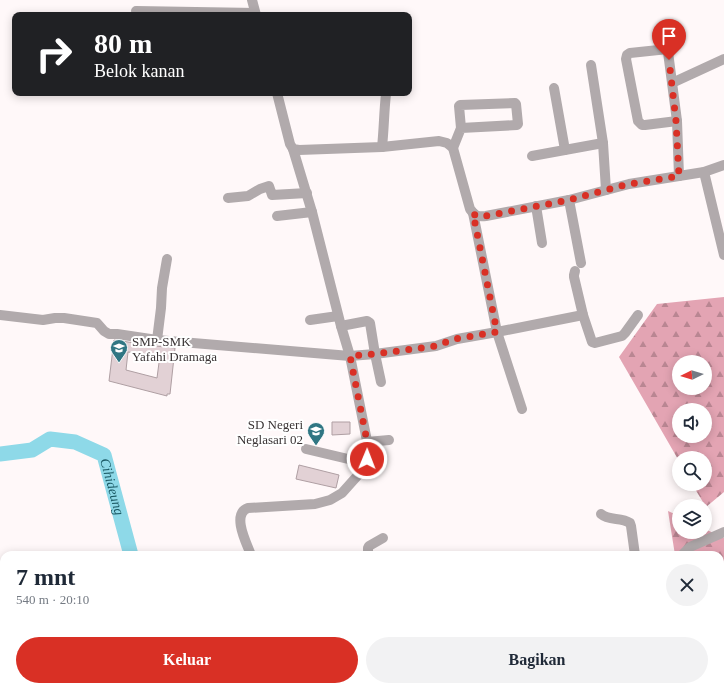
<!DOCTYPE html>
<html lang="id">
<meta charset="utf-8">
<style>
body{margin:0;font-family:"Times New Roman",serif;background:#f2f2f3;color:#1f2937;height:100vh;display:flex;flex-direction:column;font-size:15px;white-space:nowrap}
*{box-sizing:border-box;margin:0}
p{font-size:13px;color:#747a83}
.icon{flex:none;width:22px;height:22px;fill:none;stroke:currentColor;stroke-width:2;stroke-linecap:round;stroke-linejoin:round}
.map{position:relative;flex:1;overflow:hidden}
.panel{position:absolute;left:0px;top:551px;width:724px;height:140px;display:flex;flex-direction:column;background:#fff;border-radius:12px 12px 0 0;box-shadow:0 2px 10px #0003}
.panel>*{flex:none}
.hud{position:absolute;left:12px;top:12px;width:400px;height:84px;border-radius:8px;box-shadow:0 2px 10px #0003;background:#202124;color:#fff;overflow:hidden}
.needle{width:26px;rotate:265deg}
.controls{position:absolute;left:672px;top:355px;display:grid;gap:8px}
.controls a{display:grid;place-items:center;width:40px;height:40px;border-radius:50%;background:#fff;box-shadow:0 2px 10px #0003;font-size:20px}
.pin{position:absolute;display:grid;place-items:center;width:34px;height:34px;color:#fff;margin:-41px -17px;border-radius:50% 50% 50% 0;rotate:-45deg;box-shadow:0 0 4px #0007}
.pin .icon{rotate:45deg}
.me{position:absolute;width:44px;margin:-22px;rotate:1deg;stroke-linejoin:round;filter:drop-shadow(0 0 3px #0008)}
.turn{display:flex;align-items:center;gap:14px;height:84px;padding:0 16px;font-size:18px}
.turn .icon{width:52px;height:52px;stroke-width:2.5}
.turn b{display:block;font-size:28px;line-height:34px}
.round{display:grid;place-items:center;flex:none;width:42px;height:42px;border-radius:21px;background:#f2f2f3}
.overview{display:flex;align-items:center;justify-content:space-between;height:68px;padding:0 16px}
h1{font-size:24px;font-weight:700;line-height:30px}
.primary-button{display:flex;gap:8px;margin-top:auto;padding:8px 16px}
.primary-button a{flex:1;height:46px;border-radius:24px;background:#d93025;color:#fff;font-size:16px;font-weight:700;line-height:46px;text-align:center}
.primary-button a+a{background:#f2f2f3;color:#1f2937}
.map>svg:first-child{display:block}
.forest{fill:url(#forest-firs);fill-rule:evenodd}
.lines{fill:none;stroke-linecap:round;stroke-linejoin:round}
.river{stroke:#8ed9e8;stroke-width:15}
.building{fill:#e2d1d5;stroke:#af9fa3;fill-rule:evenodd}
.path{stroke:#9a9394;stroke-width:1.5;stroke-dasharray:4 2;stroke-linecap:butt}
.minor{stroke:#b1aaac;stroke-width:10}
.major{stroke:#75696c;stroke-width:10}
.route{stroke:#d93025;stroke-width:7;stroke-dasharray:0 12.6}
.labels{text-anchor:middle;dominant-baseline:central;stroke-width:4;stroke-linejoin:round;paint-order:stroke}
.poi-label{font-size:13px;fill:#3a3435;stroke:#fff;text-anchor:start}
.water-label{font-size:14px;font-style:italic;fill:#1b5a65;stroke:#fff}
</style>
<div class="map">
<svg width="724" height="691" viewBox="0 0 724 691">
<defs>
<pattern id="forest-firs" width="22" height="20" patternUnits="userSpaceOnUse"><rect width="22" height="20" fill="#e3a4b3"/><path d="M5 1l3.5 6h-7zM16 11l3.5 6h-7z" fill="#b98692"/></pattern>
</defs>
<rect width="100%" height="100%" fill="#fff8f9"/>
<!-- forest -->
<g class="forest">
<path d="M724,297V492L706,507L692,484H705V458H679V461L619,357L657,304ZM679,362H705V388H679ZM679,410H705V436H679Z"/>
<path d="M668,511L679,516V532H705V529L724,538V600L720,598V555H675Z"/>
</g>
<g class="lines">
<!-- river -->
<g class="river">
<path id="s1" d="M0,454L32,450L50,439L75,442L104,455L131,555"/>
<path d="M720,622L724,620"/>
<path d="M549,691L552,687"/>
</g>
</g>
<!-- building -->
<g class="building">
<path d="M114,340L156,346L175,348L170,394H167V396L109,381ZM128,352L160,355L157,378L126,370Z"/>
<path d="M332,422H350V434L332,435Z"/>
<path d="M299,465L339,475L336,488L296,479Z"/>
</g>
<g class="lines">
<!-- path -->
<path class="path" d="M664,687L666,691"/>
<!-- minor -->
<g class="minor">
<path d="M252,0L256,15"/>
<path d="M136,11L255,13"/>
<path d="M665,29L677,121L679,176"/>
<path d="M668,49L630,53L627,55L626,59L638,121L642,125H645L677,121"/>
<path d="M591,65L603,143L606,190"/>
<path d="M672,83L724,59"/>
<path d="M554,88L565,150"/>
<path d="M277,93L290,144L293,149L299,150L382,147L439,141L447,143L453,148L470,209C475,216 478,217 486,216L569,200L629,184L704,172L724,165"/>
<path d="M382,147C384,129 384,111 386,94"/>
<path d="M453,148L461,128L459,106L460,105L515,103L516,104L518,124L517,125L461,128"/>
<path d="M532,156L603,143"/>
<path d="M704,172L724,255"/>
<path d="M228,198L248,196L260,189L269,186L272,195L307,193"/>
<path d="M569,200L581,263"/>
<path d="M536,206L542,243"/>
<path d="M473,213L497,332L522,409"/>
<path d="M277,216L312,212"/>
<path d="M575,271L574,275V277L583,315L592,342L595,343L622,336L625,333L638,315"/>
<path d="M0,315L43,320L55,318H64L97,323L104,331L109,334H117L157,340L350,356L375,354L436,346L457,339L497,332L583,315"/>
<path d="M310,320L338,316"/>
<path d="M341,326L367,321L370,323L375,354L381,382"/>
<path d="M157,340L161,308L162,288L167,259"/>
<path d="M367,442L389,440"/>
<path d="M306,449L365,463"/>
<path d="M601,514C609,521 621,517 630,523L631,526L635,555"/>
<path d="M251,555C247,544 231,514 248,508L315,504L330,500L342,493L359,474L367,459V441L350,356L341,326L312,212L293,149"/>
<path d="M368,555V548L369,546L383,538"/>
<path d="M682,555L690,547L724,532"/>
<path d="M164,687L166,691"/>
<path d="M370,687V691"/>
<path d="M408,687V691"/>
<path d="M467,687L468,691"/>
<path d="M689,689L690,691"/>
<path d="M197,691L215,687"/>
</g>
<!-- major -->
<g class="major">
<path d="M0,617L4,619"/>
<path d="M59,687L60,691"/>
</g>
</g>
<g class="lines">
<!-- route -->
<path class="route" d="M367,459V441L350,356L375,354L436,346L454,339L497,332L473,213L476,216H486L569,200L629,184L679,176L676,121L669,60"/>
</g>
<!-- icons -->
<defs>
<symbol id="school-pin" viewBox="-11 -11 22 30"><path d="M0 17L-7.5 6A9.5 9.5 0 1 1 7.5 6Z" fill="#307683" stroke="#fff"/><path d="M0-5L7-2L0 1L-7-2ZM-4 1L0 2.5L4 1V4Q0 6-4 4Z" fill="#fff"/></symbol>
</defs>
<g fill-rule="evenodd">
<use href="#school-pin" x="109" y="338" width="20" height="27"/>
<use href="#school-pin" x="306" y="421" width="20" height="27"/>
</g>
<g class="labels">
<!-- poi labels -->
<g class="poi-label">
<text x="132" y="341">SMP-SMK<tspan x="132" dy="15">Yafahi Dramaga</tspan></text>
<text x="303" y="424" text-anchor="end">SD Negeri<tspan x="303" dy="15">Neglasari 02</tspan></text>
</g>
<!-- water labels -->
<g class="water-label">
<text stroke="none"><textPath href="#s1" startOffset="143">Cihideung</textPath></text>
</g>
</g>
</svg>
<div class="controls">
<a><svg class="needle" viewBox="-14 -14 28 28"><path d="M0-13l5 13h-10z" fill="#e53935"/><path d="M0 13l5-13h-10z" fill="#747a83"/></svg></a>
<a><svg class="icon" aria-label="sound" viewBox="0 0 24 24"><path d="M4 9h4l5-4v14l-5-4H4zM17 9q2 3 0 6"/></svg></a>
<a><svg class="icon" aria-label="search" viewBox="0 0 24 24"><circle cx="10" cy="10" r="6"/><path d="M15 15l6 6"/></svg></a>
<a><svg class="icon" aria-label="layers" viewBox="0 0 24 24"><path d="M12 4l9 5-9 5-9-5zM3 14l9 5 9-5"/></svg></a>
</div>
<div class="pin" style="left:669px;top:60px;background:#d93025"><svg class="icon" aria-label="arrive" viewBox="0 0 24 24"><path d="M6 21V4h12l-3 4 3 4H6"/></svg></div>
<svg class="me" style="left:367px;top:459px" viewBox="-20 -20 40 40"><circle r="17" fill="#d93025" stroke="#fff" stroke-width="3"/><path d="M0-11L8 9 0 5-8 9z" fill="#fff"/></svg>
<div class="hud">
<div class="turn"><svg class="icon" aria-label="right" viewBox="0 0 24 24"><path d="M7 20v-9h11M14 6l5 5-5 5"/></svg><div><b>80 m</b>Belok kanan</div></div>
</div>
<section class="panel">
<div class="overview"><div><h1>7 mnt</h1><p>540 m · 20:10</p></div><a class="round"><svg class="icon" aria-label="close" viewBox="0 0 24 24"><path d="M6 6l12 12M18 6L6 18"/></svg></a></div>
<div class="primary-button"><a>Keluar</a><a>Bagikan</a></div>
</section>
</div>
